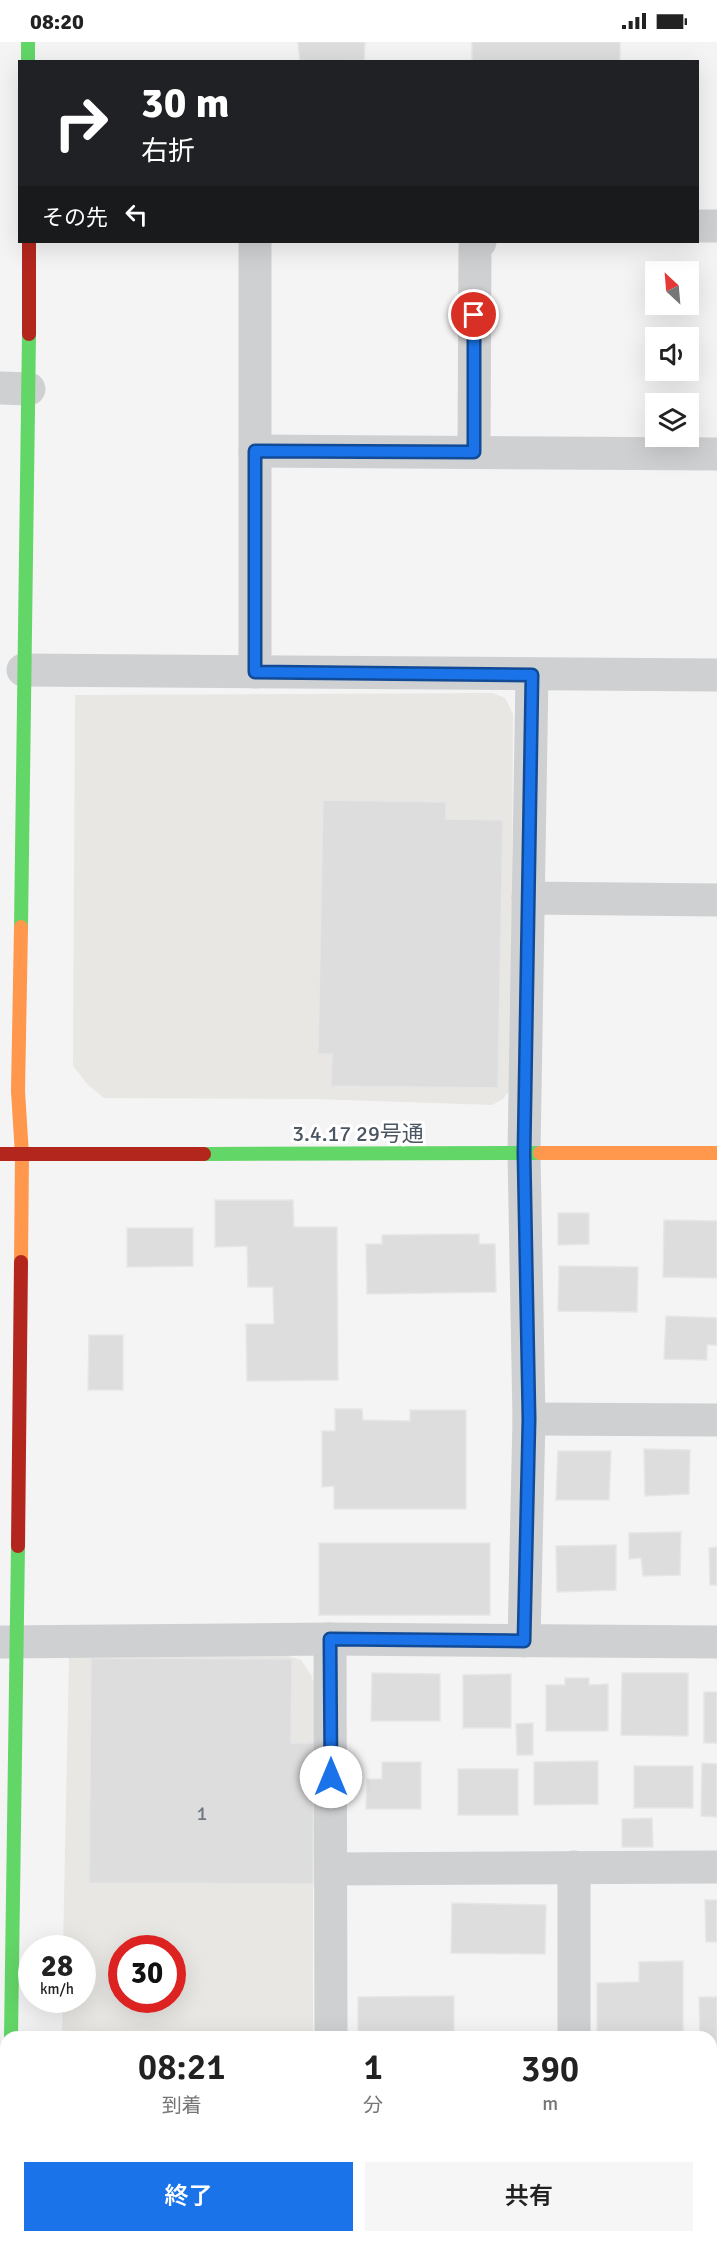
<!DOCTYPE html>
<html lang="ja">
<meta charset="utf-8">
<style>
body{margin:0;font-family:Signika,"Noto Sans JP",sans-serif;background:#f6f6f6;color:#222;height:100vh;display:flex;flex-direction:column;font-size:22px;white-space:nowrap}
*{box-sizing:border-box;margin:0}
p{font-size:20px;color:#767676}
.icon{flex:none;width:33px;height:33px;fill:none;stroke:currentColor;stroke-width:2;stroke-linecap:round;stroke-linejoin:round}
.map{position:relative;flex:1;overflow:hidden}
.panel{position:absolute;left:0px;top:1989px;width:717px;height:212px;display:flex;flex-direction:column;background:#fff;border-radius:18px 18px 0 0;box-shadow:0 6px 24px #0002}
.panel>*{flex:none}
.top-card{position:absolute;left:18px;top:18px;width:681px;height:183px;border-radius:0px;box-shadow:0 6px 24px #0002;background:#202124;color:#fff;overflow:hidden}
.needle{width:39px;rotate:334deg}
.fabs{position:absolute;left:645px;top:219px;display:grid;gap:12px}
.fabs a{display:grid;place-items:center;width:54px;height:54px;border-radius:0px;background:#fff;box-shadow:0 6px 24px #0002;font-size:30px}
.speed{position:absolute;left:18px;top:1893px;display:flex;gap:12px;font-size:30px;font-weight:700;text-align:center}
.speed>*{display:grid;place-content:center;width:78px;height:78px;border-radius:50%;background:#fff;box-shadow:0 6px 24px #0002;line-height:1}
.speed small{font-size:15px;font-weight:400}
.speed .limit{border:9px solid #d22;background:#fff;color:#111}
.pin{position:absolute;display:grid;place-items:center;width:51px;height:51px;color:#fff;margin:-26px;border:3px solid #fff;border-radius:50%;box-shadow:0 2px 6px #0007}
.me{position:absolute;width:66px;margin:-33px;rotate:0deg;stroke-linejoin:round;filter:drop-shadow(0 0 4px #0008)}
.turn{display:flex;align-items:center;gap:21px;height:126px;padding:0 24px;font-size:27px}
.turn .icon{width:78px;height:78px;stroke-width:2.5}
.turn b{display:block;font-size:42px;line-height:51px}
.then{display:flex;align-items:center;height:57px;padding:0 24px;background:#0003;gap:12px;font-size:22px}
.eta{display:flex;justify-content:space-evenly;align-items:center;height:102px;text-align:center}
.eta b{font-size:36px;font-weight:600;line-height:42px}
.primary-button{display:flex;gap:12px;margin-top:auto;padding:12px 24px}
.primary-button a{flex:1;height:69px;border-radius:0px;background:#1a73e8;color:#fff;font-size:24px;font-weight:600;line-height:69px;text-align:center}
.primary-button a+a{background:#f6f6f6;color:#222}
.status{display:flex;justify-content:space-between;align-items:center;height:42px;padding:0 30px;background:#fff;direction:ltr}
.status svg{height:16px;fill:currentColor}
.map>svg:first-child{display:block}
.commercial{fill:#e8e7e3;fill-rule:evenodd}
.building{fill:#ddddde;stroke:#e5e6e7;stroke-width:1.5}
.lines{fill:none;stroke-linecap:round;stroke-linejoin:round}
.street{stroke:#ced0d2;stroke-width:33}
.fast{stroke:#63d668;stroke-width:14}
.slow{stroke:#ff974d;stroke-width:14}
.jam{stroke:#b3261e;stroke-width:14}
.route-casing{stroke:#114b97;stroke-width:15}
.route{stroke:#1a73e8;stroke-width:10}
.labels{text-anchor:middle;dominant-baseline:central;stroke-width:6;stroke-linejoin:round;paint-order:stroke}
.number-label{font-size:20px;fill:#707881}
.street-label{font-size:22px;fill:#4a5661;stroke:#fff}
</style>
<div class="status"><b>08:20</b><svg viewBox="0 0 49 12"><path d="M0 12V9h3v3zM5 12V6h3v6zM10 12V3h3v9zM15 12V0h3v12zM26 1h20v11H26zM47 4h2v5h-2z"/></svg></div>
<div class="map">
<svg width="717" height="2200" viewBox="0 0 717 2200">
<rect width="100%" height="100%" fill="#f4f4f4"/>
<!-- commercial -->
<g class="commercial">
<path d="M493,651L505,656L513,672L511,1047L503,1057L492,1063L315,1057L104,1056L88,1043L73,1024L75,653Z"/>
<path d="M281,1612L301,1618L311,1633L318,1652L313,1847V1995H62L63,1958H82V1906H63L69,1614ZM122,1906H172V1958H122Z"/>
<path d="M66,2194L311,2195V2200H66Z"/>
</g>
<!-- building -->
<g class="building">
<path d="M298,0H365L364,18L300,20Z"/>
<rect x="472" y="0" width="148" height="20"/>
<path d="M323,758L446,760V777L503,778L498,1046L331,1044L332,1012H318Z"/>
<path d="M215,1158H293L294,1185H337L338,1338L247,1339L246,1282H274L273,1245H248L247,1204L215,1205Z"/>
<path d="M558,1171H589V1202L558,1203Z"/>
<path d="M664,1178L717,1179V1236L663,1235Z"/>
<path d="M127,1186H193V1224L127,1225Z"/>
<path d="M479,1192V1202H495L496,1250L367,1252L366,1202H382V1193Z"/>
<path d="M559,1224L638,1225L637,1270L558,1269Z"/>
<path d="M666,1274L717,1276V1303H707V1318L664,1317Z"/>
<path d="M89,1293H123V1348H88Z"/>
<path d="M335,1367H362L363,1378L410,1379V1368H466V1467H334V1444L322,1445V1389H335Z"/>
<path d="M644,1407L690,1408L689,1452L645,1454Z"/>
<path d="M558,1409H611L609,1458H556Z"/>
<path d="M681,1490L680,1533L643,1534L641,1516L629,1517V1491Z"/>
<rect x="319" y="1501" width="171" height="72"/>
<path d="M616,1503V1548L557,1550L556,1504Z"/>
<path d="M717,1505V1543H710L709,1506Z"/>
<path d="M91,1616L292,1617L291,1701H314L313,1842L89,1841Z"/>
<path d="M372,1631L440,1632V1679H371Z"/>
<path d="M622,1631H688V1694L621,1693Z"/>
<path d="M511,1632V1686H463V1633Z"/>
<path d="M565,1636H589V1643L608,1642V1689H546V1643H565Z"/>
<rect x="704" y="1650" width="13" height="51"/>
<path d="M533,1681V1713H517L516,1682Z"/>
<path d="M598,1719V1762L534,1763V1720Z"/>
<path d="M382,1720H421V1767H366L367,1737H382Z"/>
<path d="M702,1721L717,1722V1775L701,1774Z"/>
<rect x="634" y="1724" width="59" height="42"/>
<rect x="458" y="1727" width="60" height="46"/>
<path d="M652,1776L653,1805H622V1777Z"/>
<path d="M705,1858H717V1900H706Z"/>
<path d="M452,1861L546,1863L545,1912L451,1911Z"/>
<path d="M683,1919V1995H597V1941L639,1940V1920Z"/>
<path d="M454,1954V1995H358V1955Z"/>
<path d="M699,1955H717V2002H711V1995H700Z"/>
<path d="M711,2187H717V2200H691V2194H711Z"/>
<rect x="128" y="2194" width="177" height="6"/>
<rect x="591" y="2194" width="84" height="6"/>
</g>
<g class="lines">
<!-- street -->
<g class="street">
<path d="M698,184H717"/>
<path d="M0,346L29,347"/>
<path d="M255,409L717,412"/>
<path d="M474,410L475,205L480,200"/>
<path d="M23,628L717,633"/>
<path d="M255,630V200"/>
<path d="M528,856L717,858"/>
<path d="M529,1377L717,1378"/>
<path d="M330,1597L331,1995"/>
<path d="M524,1599L529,1377L524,1111L532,633"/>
<path d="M0,1600L330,1597L717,1600"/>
<path d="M331,1827L717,1825"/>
<path d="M574,1995V1825"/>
<path d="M711,2067H717"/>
<path d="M0,2147H6"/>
<path d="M331,2194V2200"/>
<path d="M571,2200V2194"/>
</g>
<!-- fast -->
<g class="fast">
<path d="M28,0V20"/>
<path d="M21,885L29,292"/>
<path d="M204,1112L540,1111"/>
<path d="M11,1995L18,1504"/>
<path d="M8,2200L9,2194"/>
</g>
<!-- slow -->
<g class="slow">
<path d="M21,885L18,1049L22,1113L21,1220"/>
<path d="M540,1111H717"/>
</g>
<!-- jam -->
<g class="jam">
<path d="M29,200V292"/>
<path d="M0,1112H204"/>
<path d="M18,1504L21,1220"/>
</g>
</g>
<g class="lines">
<defs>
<path id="route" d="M331,1735L330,1597L524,1599L529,1377L524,1111L532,633L255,630V409L474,410V273"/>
</defs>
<!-- route casing -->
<use href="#route" class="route-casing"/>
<!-- route -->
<use href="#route" class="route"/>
</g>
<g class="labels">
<!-- number labels -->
<g class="number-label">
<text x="202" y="1771">1</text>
</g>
<!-- street labels -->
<g class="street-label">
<text x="358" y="1091">3.4.17 29号通</text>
</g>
</g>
</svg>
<div class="fabs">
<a><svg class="needle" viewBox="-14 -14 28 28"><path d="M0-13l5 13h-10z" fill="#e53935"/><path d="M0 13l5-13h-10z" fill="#767676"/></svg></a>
<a><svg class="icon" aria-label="sound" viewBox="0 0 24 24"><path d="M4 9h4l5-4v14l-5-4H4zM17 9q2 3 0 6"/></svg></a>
<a><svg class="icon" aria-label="layers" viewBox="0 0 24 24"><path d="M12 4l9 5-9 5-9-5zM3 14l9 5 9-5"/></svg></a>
</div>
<div class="speed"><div>28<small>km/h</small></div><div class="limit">30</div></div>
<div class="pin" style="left:474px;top:273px;background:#d93025"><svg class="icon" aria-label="arrive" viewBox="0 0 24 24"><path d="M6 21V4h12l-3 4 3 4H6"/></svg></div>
<svg class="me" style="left:331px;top:1735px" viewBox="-20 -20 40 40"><circle r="19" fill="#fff"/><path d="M0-13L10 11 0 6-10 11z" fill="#1a73e8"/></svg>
<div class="top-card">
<div class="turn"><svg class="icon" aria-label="right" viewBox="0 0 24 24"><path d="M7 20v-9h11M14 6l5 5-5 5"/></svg><div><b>30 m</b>右折</div></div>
<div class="then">その先<svg class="icon" aria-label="left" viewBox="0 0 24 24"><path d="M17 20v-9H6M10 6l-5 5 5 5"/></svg></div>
</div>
<section class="panel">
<div class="eta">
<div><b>08:21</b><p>到着</p></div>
<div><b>1</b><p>分</p></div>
<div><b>390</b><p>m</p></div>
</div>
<div class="primary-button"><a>終了</a><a>共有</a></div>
</section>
</div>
